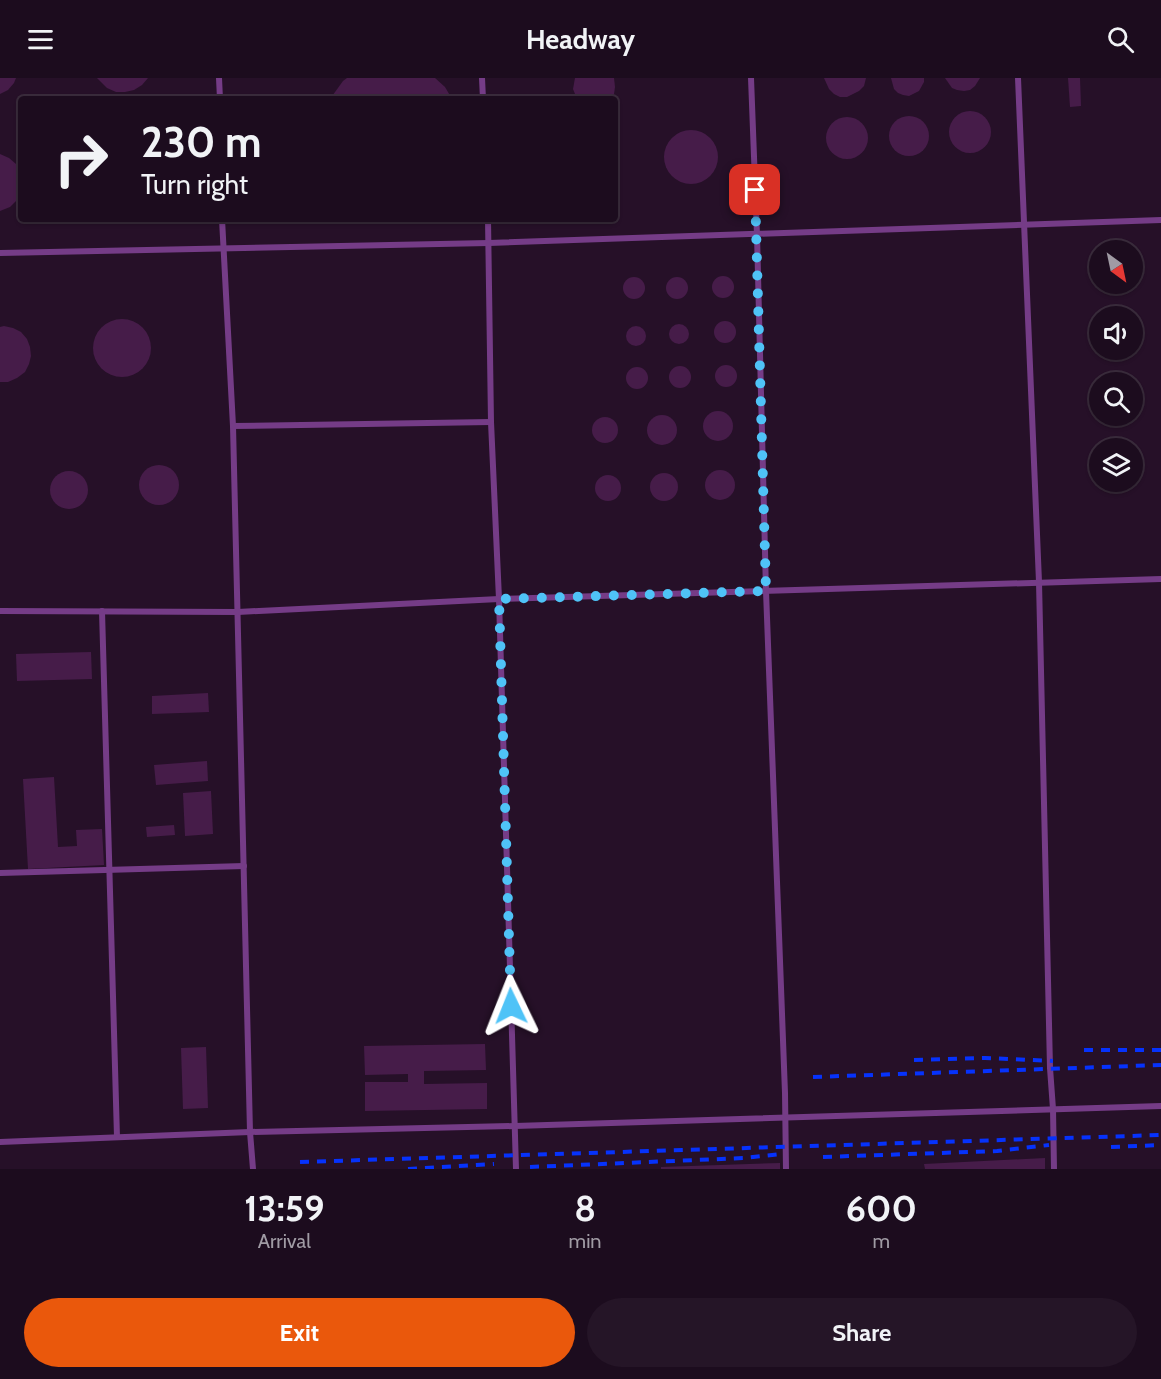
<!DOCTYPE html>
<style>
body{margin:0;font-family:Cabin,sans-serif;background:#251527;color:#f1f3f6;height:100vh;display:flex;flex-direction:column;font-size:22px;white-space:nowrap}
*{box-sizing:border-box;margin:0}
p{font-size:20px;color:#a09ba4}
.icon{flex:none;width:33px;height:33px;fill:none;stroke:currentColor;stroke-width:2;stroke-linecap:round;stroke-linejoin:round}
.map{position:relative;height:1091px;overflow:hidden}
.details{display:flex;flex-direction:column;background:#1c0c1e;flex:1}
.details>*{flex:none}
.top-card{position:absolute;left:18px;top:18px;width:600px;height:126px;border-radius:6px;box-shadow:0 2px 4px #0004,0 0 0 2px #3a2c3c;background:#1c0c1e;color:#f1f3f6;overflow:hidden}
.needle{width:39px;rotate:147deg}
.buttons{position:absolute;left:1089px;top:162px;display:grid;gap:12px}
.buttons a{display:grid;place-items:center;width:54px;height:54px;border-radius:50%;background:#1c0c1e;box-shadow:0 2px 4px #0004,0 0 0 2px #3a2c3c;font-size:30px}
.pin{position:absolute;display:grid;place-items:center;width:51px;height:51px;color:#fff;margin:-26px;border-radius:12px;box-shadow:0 3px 9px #0006}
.me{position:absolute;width:66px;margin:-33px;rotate:358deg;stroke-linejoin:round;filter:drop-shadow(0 0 4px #0008)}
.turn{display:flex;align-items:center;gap:21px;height:126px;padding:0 24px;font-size:27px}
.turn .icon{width:78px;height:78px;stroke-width:2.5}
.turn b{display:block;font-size:42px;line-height:51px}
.eta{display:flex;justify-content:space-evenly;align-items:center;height:102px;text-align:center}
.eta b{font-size:36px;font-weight:700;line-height:42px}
.cta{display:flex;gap:12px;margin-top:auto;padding:12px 24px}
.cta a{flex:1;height:69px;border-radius:36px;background:#ea580c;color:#fff;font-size:24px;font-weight:700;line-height:69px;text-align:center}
.cta a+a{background:#251527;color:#f1f3f6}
header{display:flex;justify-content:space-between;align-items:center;height:78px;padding:0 24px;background:#1c0c1e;font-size:27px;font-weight:700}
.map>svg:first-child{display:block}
.building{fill:#461c49}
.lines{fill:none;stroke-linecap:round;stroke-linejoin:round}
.service{stroke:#753c87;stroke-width:6}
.rail{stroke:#0632fc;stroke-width:4;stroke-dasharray:9 8;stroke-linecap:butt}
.route{stroke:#4fc3f7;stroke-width:10;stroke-dasharray:0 18}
</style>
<header><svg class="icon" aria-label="menu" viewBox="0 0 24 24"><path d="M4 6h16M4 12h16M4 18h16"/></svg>Headway<svg class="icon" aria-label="search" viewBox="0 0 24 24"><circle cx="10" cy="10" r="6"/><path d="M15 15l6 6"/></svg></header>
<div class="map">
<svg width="1161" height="1091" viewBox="0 0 1161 1091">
<rect width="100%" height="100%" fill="#261028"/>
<!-- building -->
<g class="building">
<path d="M0,0H16L14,5L8,12L0,16Z"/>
<path d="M97,0H148L142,7L134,12L125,14H116L107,10Z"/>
<path d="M347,0H435L445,9L452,21H330L343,3Z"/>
<path d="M575,0H614L615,9L614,16L611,21H577L573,11Z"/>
<path d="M824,0H866L864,8L859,13L847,19H840L834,16L829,11Z"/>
<path d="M891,0H924V4L919,13L909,18L903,17L898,15L894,11Z"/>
<path d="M945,0H980L975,8L970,12L964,13L957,12L952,10Z"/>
<path d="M1068,0H1080L1081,28L1070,29Z"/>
<circle cx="970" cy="54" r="21"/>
<circle cx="909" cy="58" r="20"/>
<circle cx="847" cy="60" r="21"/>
<circle cx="691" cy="79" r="27"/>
<path d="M0,76L9,80L16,86L21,94V114L17,122L10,129L0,133Z"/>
<circle cx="723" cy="209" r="11"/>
<circle cx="634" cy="210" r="11"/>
<circle cx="677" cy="210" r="11"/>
<circle cx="122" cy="270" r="29"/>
<circle cx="725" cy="254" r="11"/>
<circle cx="679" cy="256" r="10"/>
<circle cx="636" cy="258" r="10"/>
<path d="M4,248L13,250L21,254L27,261L30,269L31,278L29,286L25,294L17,300L8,304H0V249Z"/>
<circle cx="726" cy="298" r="11"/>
<circle cx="680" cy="299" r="11"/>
<circle cx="637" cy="300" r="11"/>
<circle cx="718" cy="348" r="15"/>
<circle cx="662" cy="352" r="15"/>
<circle cx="605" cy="352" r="13"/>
<circle cx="159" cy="407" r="20"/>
<circle cx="720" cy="407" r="15"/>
<circle cx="69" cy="412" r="19"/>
<circle cx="664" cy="409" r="14"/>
<circle cx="608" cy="410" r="13"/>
<path d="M91,574L92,601L17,603L16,576Z"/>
<path d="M208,615L209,634L152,636V618Z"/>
<path d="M207,683L208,703L156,707L154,687Z"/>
<path d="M54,699L58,769L77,768L76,752L102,751L104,787L28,791L23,701Z"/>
<path d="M211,713L213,756L185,758L183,715Z"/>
<path d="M174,747L175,757L147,759L146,749Z"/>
<path d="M485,966L486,992L424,993V1006L487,1005V1031L365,1033V1004H408V996L365,997L364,968Z"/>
<path d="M206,969L208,1030L183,1031L181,970Z"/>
<path d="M1045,1080V1091H925L924,1086Z"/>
<path d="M780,1085V1091H661V1089Z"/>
</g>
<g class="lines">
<!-- service -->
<g class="service">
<path d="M219,0L220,21"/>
<path d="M482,0L483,21"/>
<path d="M751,0L757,157L766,513L785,1015L786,1091"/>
<path d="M1018,0L1039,504L1050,990L1053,1031L1054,1091"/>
<path d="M222,141L233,348L250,1054L253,1091"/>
<path d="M488,141L491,344L499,521L516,1091"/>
<path d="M0,175L489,165L1161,142"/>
<path d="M233,348L491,344"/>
<path d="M0,533L238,534L499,521L1161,501"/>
<path d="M102,533L117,1059"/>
<path d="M0,795L244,788"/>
<path d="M0,1064L250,1054L515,1048L1161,1028"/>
</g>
<!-- rail -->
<g class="rail">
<path d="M1084,972H1161"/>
<path d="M914,982L985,980L1053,983"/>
<path d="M813,999L1161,987"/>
<path d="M1111,1069L1161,1067"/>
<path d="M823,1079L997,1073L1049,1067"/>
<path d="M300,1084L1161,1057"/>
<path d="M530,1089L744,1080L781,1076"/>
<path d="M408,1091L494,1086"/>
</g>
</g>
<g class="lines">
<!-- route -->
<path class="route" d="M511,928L499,521L766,513L755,112"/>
</g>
</svg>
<div class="buttons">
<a><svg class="needle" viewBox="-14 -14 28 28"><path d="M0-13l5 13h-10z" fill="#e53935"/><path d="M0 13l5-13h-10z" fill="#a09ba4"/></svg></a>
<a><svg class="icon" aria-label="sound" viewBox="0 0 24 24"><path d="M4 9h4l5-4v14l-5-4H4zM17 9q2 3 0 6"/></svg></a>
<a><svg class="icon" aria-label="search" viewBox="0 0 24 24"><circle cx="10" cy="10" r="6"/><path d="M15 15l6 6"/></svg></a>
<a><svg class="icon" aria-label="layers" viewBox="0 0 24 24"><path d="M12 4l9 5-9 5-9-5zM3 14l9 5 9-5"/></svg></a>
</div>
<div class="pin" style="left:755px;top:112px;background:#d93025"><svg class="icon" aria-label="arrive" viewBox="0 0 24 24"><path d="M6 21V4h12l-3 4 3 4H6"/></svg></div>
<svg class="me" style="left:511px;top:928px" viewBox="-20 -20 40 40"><path d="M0-17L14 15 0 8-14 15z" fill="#4fc3f7" stroke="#fff" stroke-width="4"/></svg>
<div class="top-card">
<div class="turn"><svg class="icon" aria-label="right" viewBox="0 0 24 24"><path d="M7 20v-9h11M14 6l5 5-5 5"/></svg><div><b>230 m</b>Turn right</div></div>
</div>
</div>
<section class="details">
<div class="eta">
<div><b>13:59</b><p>Arrival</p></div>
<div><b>8</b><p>min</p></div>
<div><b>600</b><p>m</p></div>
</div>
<div class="cta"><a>Exit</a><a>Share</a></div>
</section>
